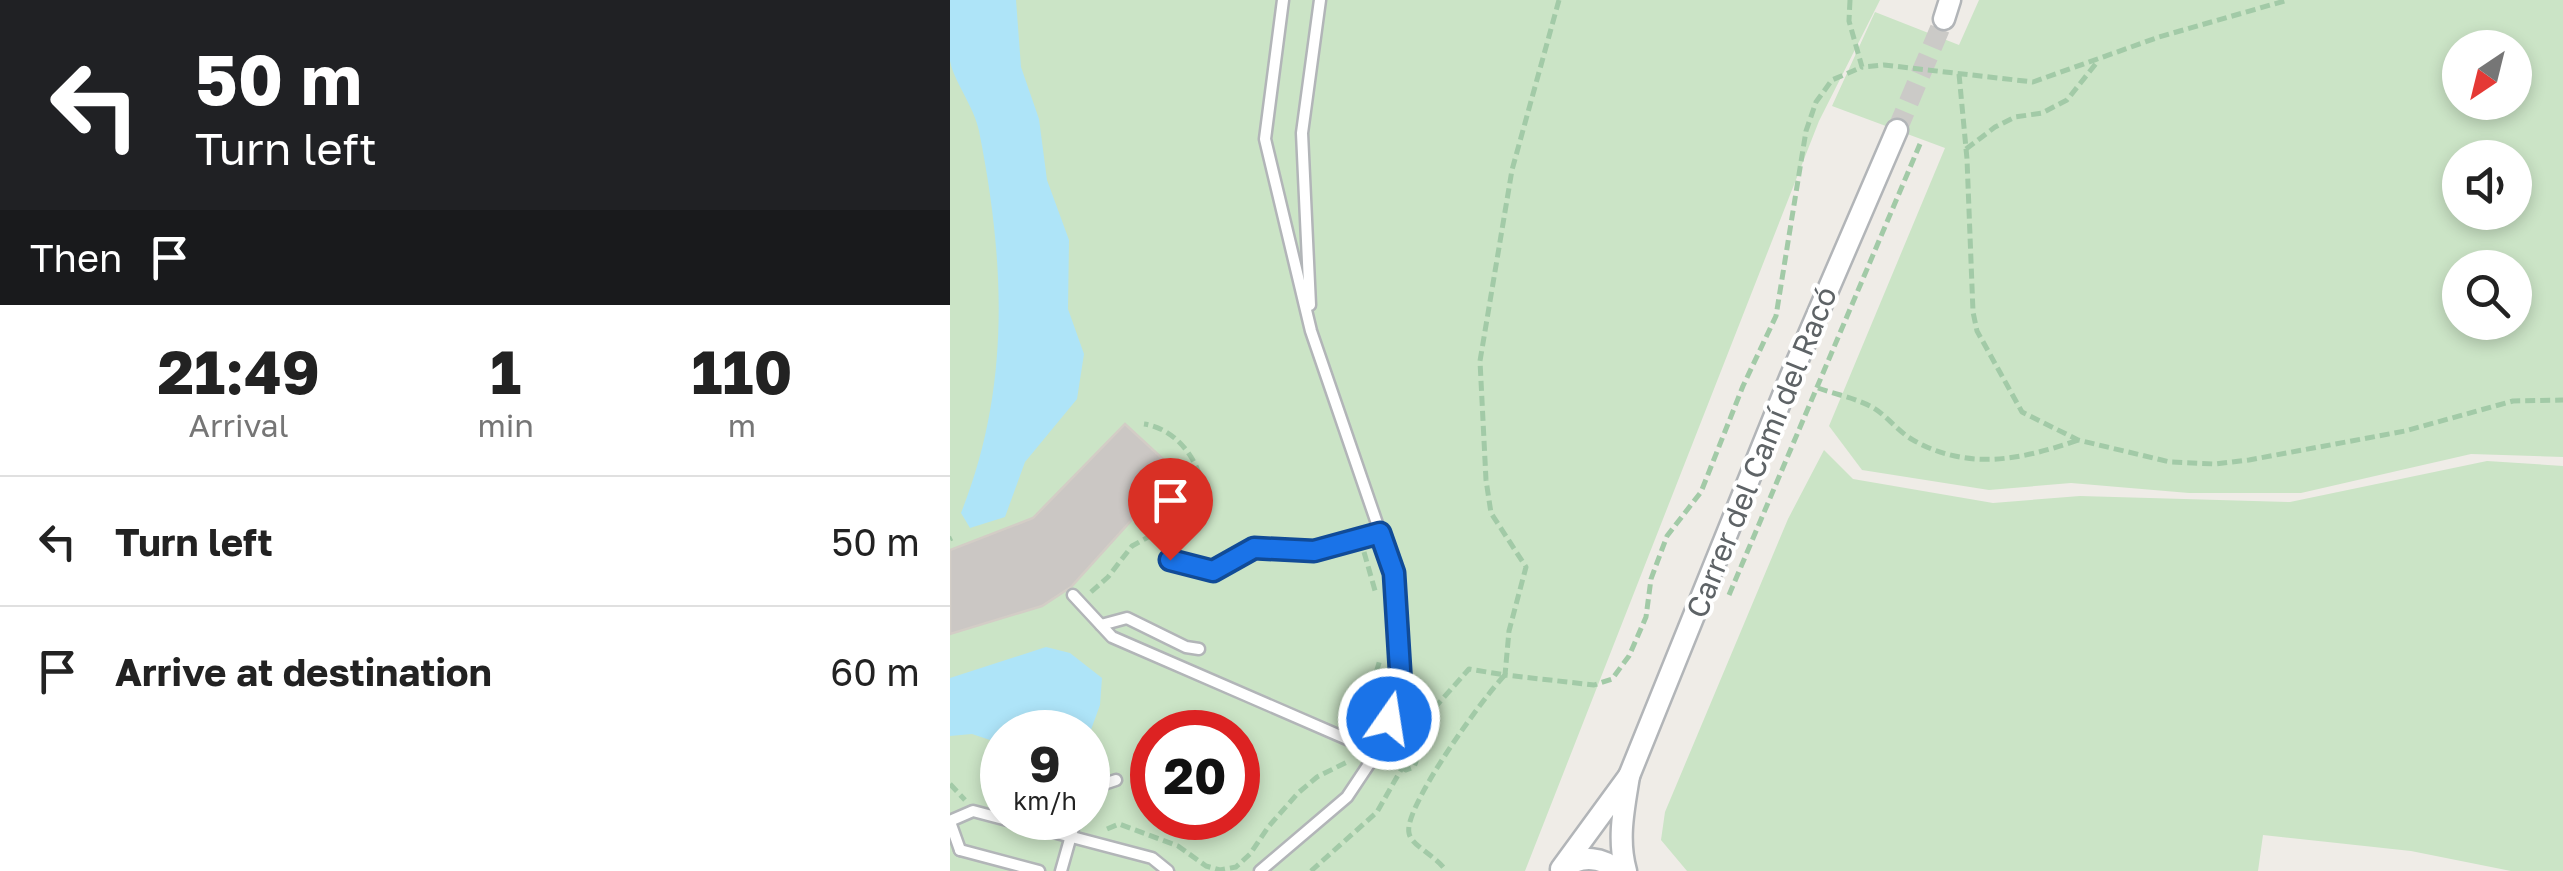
<!DOCTYPE html>
<meta charset="utf-8">
<style>
body{margin:0;font-family:"Golos Text",sans-serif;background:#f2f2f2;color:#222;height:100vh;display:flex;flex-direction:column;font-size:38px;white-space:nowrap}
*{box-sizing:border-box;margin:0}
p{font-size:32px;color:#767676}
.icon{flex:none;width:55px;height:55px;fill:none;stroke:currentColor;stroke-width:2;stroke-linecap:round;stroke-linejoin:round}
.map{position:relative;flex:1;overflow:hidden}
.drawer{display:flex;flex-direction:column;background:#fff;width:950px}
.drawer>*{flex:none}
.guide{background:#202124;color:#fff;overflow:hidden}
.needle{width:65px;rotate:215deg}
.buttons{position:absolute;left:1492px;top:30px;display:grid;gap:20px}
.buttons a{display:grid;place-items:center;width:90px;height:90px;border-radius:50%;background:#fff;box-shadow:0 5px 15px #0003;font-size:50px}
.speed{position:absolute;left:30px;top:710px;display:flex;gap:20px;font-size:50px;font-weight:700;text-align:center}
.speed>*{display:grid;place-content:center;width:130px;height:130px;border-radius:50%;background:#fff;box-shadow:0 5px 15px #0003;line-height:1}
.speed small{font-size:25px;font-weight:400}
.speed .limit{border:15px solid #d22;background:#fff;color:#111}
.pin{position:absolute;display:grid;place-items:center;width:85px;height:85px;color:#fff;margin:-102px -42px;border-radius:50% 50% 50% 0;rotate:-45deg;box-shadow:0 0 10px #0007}
.pin .icon{rotate:45deg}
.me{position:absolute;width:110px;margin:-55px;rotate:13deg;stroke-linejoin:round;filter:drop-shadow(0 0 8px #0008)}
.turn{display:flex;align-items:center;gap:35px;height:210px;padding:0 30px;font-size:45px}
.turn .icon{width:130px;height:130px;stroke-width:2.5}
.turn b{display:block;font-size:70px;line-height:85px}
.then{display:flex;align-items:center;height:95px;padding:0 30px;background:#0003;gap:20px;font-size:38px}
.eta{display:flex;justify-content:space-evenly;align-items:center;height:170px;text-align:center}
.eta b{font-size:60px;font-weight:700;line-height:70px}
ul{padding:0;list-style:none}
li{display:flex;align-items:center;gap:30px;height:130px;padding:0 30px;border-top:2px solid #e0e0e0}
li div{flex:1}
li b{display:block;font-size:38px}
li em{font-style:normal}
main{display:flex;flex:1;min-height:0}
.map>svg:first-child{display:block}
.green{fill:#cbe4c6;fill-rule:evenodd}
.water{fill:#aee4f8}
.building{fill:#cbc7c4;stroke:#d3cdc6;stroke-width:2.5}
.lines{fill:none;stroke-linecap:round;stroke-linejoin:round}
.street-tunnel{stroke:#cbcac7;stroke-width:20;stroke-dasharray:20 10;stroke-linecap:butt}
.lane-casing{stroke:#b2b5b8;stroke-width:15}
.street-casing{stroke:#b2b5b8;stroke-width:25}
.path{stroke:#a2caa7;stroke-width:5;stroke-dasharray:10 5;stroke-linecap:butt}
.lane{stroke:#fff;stroke-width:10}
.street{stroke:#fff;stroke-width:20}
.route-casing{stroke:#114b97;stroke-width:25}
.route{stroke:#1a73e8;stroke-width:18}
.labels{text-anchor:middle;dominant-baseline:central;stroke-width:8;stroke-linejoin:round;paint-order:stroke}
.street-label{font-size:30px;fill:#5e6366;stroke:#fff}
</style>
<main>
<section class="drawer">
<div class="guide">
<div class="turn"><svg class="icon" aria-label="left" viewBox="0 0 24 24"><path d="M17 20v-9H6M10 6l-5 5 5 5"/></svg><div><b>50 m</b>Turn left</div></div>
<div class="then">Then<svg class="icon" aria-label="arrive" viewBox="0 0 24 24"><path d="M6 21V4h12l-3 4 3 4H6"/></svg></div>
</div>
<div class="eta">
<div><b>21:49</b><p>Arrival</p></div>
<div><b>1</b><p>min</p></div>
<div><b>110</b><p>m</p></div>
</div>
<ul>
<li><svg class="icon" aria-label="left" viewBox="0 0 24 24"><path d="M17 20v-9H6M10 6l-5 5 5 5"/></svg><div><b>Turn left</b></div><em>50 m</em></li>
<li><svg class="icon" aria-label="arrive" viewBox="0 0 24 24"><path d="M6 21V4h12l-3 4 3 4H6"/></svg><div><b>Arrive at destination</b></div><em>60 m</em></li>
</ul>
</section>
<div class="map">
<svg width="1613" height="871" viewBox="0 0 1613 871">
<rect width="100%" height="100%" fill="#efece7"/>
<!-- green -->
<g class="green">
<path d="M0,0H930L869,121L575,871H0V634L92,606L121,587L226,471L175,424L83,518L0,550ZM52,732H138V818H52ZM202,732H288V818H202Z"/>
<path d="M1029,0H1613V457L1521,454L1351,493H1239L1121,483L1039,490L912,470L879,426L995,148L882,106L925,12L1009,45ZM1510,48H1565V102H1510ZM1510,158H1565V212H1510ZM1510,268H1565V322H1510Z"/>
<path d="M874,450L903,479L1043,503L1130,496L1340,502L1537,461L1613,466V871H1561L1461,851L1313,835L1308,871H737L711,840L715,812L838,519Z"/>
</g>
<!-- water -->
<g class="water">
<path d="M0,0H66L71,67L89,119L97,180L119,240L118,309L134,354L127,399L75,462L55,517L20,528L11,513C61,388 55,261 29,131C24,106 4,82 0,61C0,42 0,19 0,0Z"/>
<path d="M96,647L120,653L152,678L150,705L138,738V732H52V744L22,734L0,736V678Z"/>
</g>
<!-- building -->
<path class="building" d="M175,424L226,471L121,587L92,606L0,634V550L83,518Z"/>
<g class="lines">
<!-- street-tunnel -->
<path class="street-tunnel" d="M947,130L994,19"/>
<defs>
<g id="lane">
<path d="M360,305L352,133L370,0"/>
<path d="M221,559L263,571L303,548L365,551L430,533"/>
<path d="M123,595L162,637L427,752"/>
<path d="M151,625L177,618L236,647L249,649"/>
<path d="M138,802L151,785L166,780"/>
<path d="M0,821L23,811L202,858L218,871"/>
<path d="M0,822L10,850"/>
<path d="M10,850L89,871"/>
<path d="M111,871L126,818"/>
<path d="M310,871L397,797L427,752L451,686L444,573L361,331L315,139L333,0"/>
</g>
<g id="street">
<path d="M994,19L1000,0"/>
<path d="M679,776L840,378L947,130"/>
<path d="M615,867C632,855 653,857 667,871"/>
<path d="M611,869L679,776C674,808 667,839 676,871"/>
</g>
</defs>
<!-- lane casing -->
<use href="#lane" class="lane-casing"/>
<!-- street casing -->
<use href="#street" class="street-casing"/>
<!-- path -->
<g class="path">
<path d="M609,0L562,170L530,361L536,480L541,513L576,567L559,631L555,675L644,685L662,679L679,656L696,617L701,579L717,536L751,492L793,386L826,316L856,131L866,102L882,80L912,67"/>
<path d="M900,0L899,21L912,67L934,65L1083,82L1209,37L1338,0"/>
<path d="M1009,74L1017,159L1023,312L1027,331L1072,412L1128,440L1220,462L1265,464L1299,460L1455,431L1563,401L1613,400"/>
<path d="M1016,149L1045,127L1065,117L1092,113L1117,100L1148,61"/>
<path d="M868,388C885,394 904,398 920,406C936,414 947,431 963,440C1018,471 1071,460 1128,440"/>
<path d="M0,539L2,538"/>
<path d="M414,552L426,594"/>
<path d="M141,592L158,577L182,546L220,525L251,480C244,453 222,428 194,424"/>
<path d="M779,595L970,144"/>
<path d="M416,730C411,699 423,688 430,659"/>
<path d="M439,760L456,770L464,767L487,705L519,669L555,675C534,696 453,808 459,833C461,846 487,856 496,871"/>
<path d="M0,784L15,800"/>
<path d="M157,829L169,824L228,846L256,866L270,870L286,867L300,854L319,826L348,793L367,777L399,761"/>
<path d="M361,871L427,812L452,768"/>
</g>
<!-- lane -->
<use href="#lane" class="lane"/>
<!-- street -->
<use href="#street" class="street"/>
</g>
<g class="lines">
<defs>
<path id="route" d="M220,560L263,571L304,548L364,551L430,533L444,573L451,686L439,719"/>
</defs>
<!-- route casing -->
<use href="#route" class="route-casing"/>
<!-- route -->
<use href="#route" class="route"/>
</g>
<g class="labels">
<!-- street labels -->
<g class="street-label">
<text transform="translate(811 452) rotate(-68)">Carrer del Camí del Racó</text>
</g>
</g>
</svg>
<div class="buttons">
<a><svg class="needle" viewBox="-14 -14 28 28"><path d="M0-13l5 13h-10z" fill="#e53935"/><path d="M0 13l5-13h-10z" fill="#767676"/></svg></a>
<a><svg class="icon" aria-label="sound" viewBox="0 0 24 24"><path d="M4 9h4l5-4v14l-5-4H4zM17 9q2 3 0 6"/></svg></a>
<a><svg class="icon" aria-label="search" viewBox="0 0 24 24"><circle cx="10" cy="10" r="6"/><path d="M15 15l6 6"/></svg></a>
</div>
<div class="speed"><div>9<small>km/h</small></div><div class="limit">20</div></div>
<div class="pin" style="left:220px;top:560px;background:#d93025"><svg class="icon" aria-label="arrive" viewBox="0 0 24 24"><path d="M6 21V4h12l-3 4 3 4H6"/></svg></div>
<svg class="me" style="left:439px;top:719px" viewBox="-20 -20 40 40"><circle r="17" fill="#1a73e8" stroke="#fff" stroke-width="3"/><path d="M0-11L8 9 0 5-8 9z" fill="#fff"/></svg>
</div>
</main>
